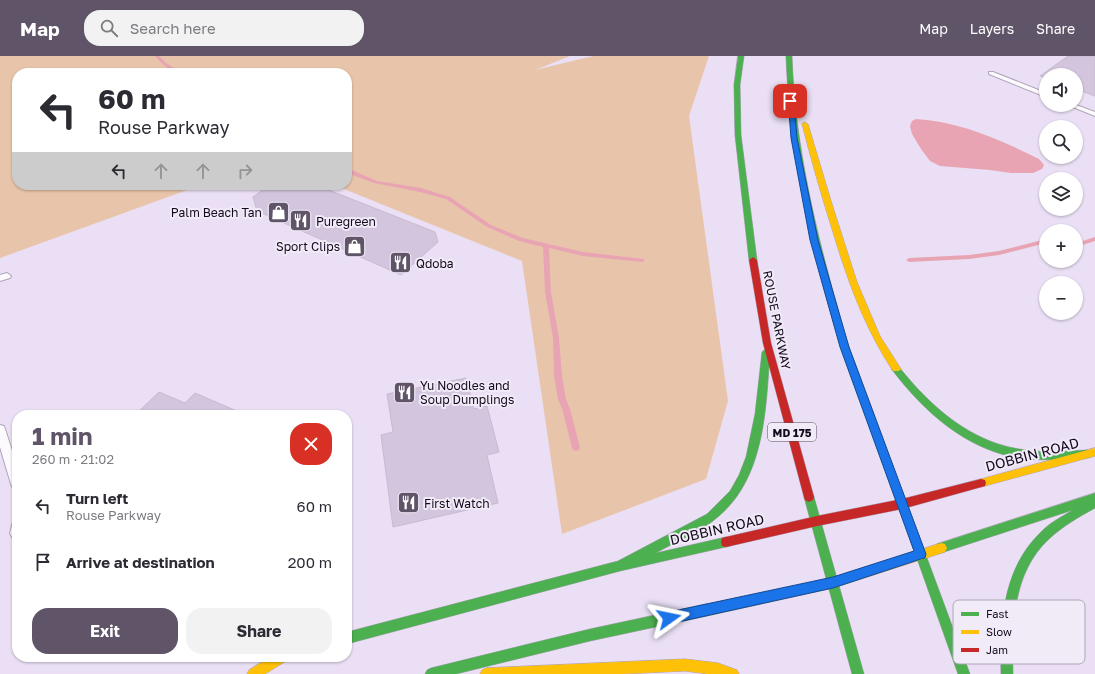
<!DOCTYPE html>
<meta charset="utf-8">
<style>
body{margin:0;font-family:"Golos Text",sans-serif;background:#f2f2f3;color:#2b2b33;height:100vh;display:flex;flex-direction:column;font-size:15px;white-space:nowrap}
*{box-sizing:border-box;margin:0}
p{font-size:13px;color:#7c7c81}
.icon{flex:none;width:22px;height:22px;fill:none;stroke:currentColor;stroke-width:2;stroke-linecap:round;stroke-linejoin:round}
.map{position:relative;flex:1;overflow:hidden}
.details{position:absolute;left:12px;top:354px;width:340px;height:252px;display:flex;flex-direction:column;background:#fff;border-radius:16px;box-shadow:0 1px 3px #0004}
.details>*{flex:none}
.hud{position:absolute;left:12px;top:12px;width:340px;height:122px;border-radius:16px;box-shadow:0 1px 3px #0004;background:#fff;color:#2b2b33;overflow:hidden}
.buttons{position:absolute;left:1039px;top:12px;display:grid;gap:8px}
.buttons a{display:grid;place-items:center;width:44px;height:44px;border-radius:50%;background:#fff;box-shadow:0 1px 3px #0004;font-size:20px}
.pin{position:absolute;display:grid;place-items:center;width:34px;height:34px;color:#fff;margin:-17px;border-radius:8px;box-shadow:0 2px 6px #0006}
.me{position:absolute;width:44px;margin:-22px;rotate:78deg;stroke-linejoin:round;filter:drop-shadow(0 0 3px #0008)}
.turn{display:flex;align-items:center;gap:14px;height:84px;padding:0 20px;font-size:18px}
.turn .icon{width:52px;height:52px;stroke-width:2.5}
.turn b{display:block;font-size:28px;line-height:34px}
.lanes{display:flex;align-items:center;height:38px;padding:0 20px;background:#0003;justify-content:center;gap:20px;direction:ltr}
.lanes .off{opacity:.35}
.round{display:grid;place-items:center;flex:none;width:42px;height:42px;border-radius:16px;background:#f2f2f3}
.overview{display:flex;align-items:center;justify-content:space-between;height:68px;padding:0 20px}
h1{font-size:24px;font-weight:700;line-height:30px;color:#605468}
.button{display:flex;gap:8px;margin-top:auto;padding:8px 20px}
.button a{flex:1;height:46px;border-radius:16px;background:#605468;color:#fff;font-size:16px;font-weight:700;line-height:46px;text-align:center}
.button a+a{background:#f2f2f3;color:#2b2b33}
ul{padding:0;list-style:none}
li{display:flex;align-items:center;gap:12px;height:56px;padding:0 20px}
li div{flex:1}
li b{display:block;font-size:15px}
li em{font-style:normal}
header{display:flex;align-items:center;gap:24px;box-sizing:border-box;height:56px;padding:0 20px;background:#605468;color:#fff}
header strong{font-size:19px}
nav{display:flex;gap:22px;margin-inline-start:auto;font-size:14px}
.search{width:280px;height:36px;background:#f2f2f3;display:flex;align-items:center;gap:10px;box-sizing:border-box;padding:0 14px;border-radius:16px;color:#7c7c81;font-size:15px}
.map>svg:first-child{display:block}
.green{fill:#e8c5aa}
.water{fill:#e9a4b4}
.lines{fill:none;stroke-linecap:round;stroke-linejoin:round}
.stream{fill:#e9a4b4;fill-rule:evenodd}
.building{fill:#d3c5de;stroke:#c6bbcf}
.lane-casing{stroke:#afa4b8;stroke-width:2}
.fast-casing{stroke:#afa4b8;stroke-width:1}
.slow-casing{stroke:#afa4b8;stroke-width:1}
.jam-casing{stroke:#afa4b8;stroke-width:1}
.lane{fill:#fcfafd;fill-rule:evenodd}
.fast{fill:#4caf50;fill-rule:evenodd}
.slow{fill:#ffc107;fill-rule:evenodd}
.jam{fill:#c62828;fill-rule:evenodd}
.route{fill:#1a73e8;stroke:#114b97}
.labels{text-anchor:middle;dominant-baseline:central;stroke-width:4;stroke-linejoin:round;paint-order:stroke}
.shield{fill:#f1eaf7;stroke:#574c5e;stroke-width:1}
.shield-label{font-size:11px;font-weight:bold;fill:#15091d}
.poi-label{font-size:12px;fill:#15091d;stroke:#f1eaf7;text-anchor:start}
.street-label{font-size:12px;fill:#15091d;stroke:#f1eaf7}
.near-street-label{font-size:14px;fill:#15091d;stroke:#f1eaf7}
.key{fill:#f1eaf7;stroke:#afa6b6;stroke-width:1}
.key-label{font-size:11px;fill:#15091d}
</style>
<header>
<strong>Map</strong>
<div class="search"><svg class="icon" aria-label="search" viewBox="0 0 24 24"><circle cx="10" cy="10" r="6"/><path d="M15 15l6 6"/></svg>Search here</div>
<nav><a>Map</a><a>Layers</a><a>Share</a></nav>
</header>
<div class="map">
<svg width="1095" height="618" viewBox="0 0 1095 618">
<rect width="100%" height="100%" fill="#eadff4"/>
<!-- green -->
<path class="green" d="M0,0H570L535,14L593,0H709L689,60L728,345L706,423L562,478L522,205L334,129H347V17H17V129H201L0,202Z"/>
<!-- water -->
<path class="water" d="M916,63C958,65 1001,84 1039,103L1044,109L1042,113L1033,117H1011L990,114L940,110L930,105L921,93L912,78L910,70L912,65Z"/>
<g class="lines">
<!-- stream -->
<g class="stream">
<path d="M155,0H159L166,7L182,17C171,17 162,8 155,0Z"/>
<path d="M347,112L377,125L421,132L450,141L491,169L523,182L583,196L644,203L645,204L642,206L583,200L549,192L551,236L559,282L562,320L566,343L571,356L580,392L579,394L576,395L573,394L572,392L563,356L558,343L554,320L553,282L545,236L543,191L519,185L487,171L446,143L420,136L374,127L347,117Z"/>
<path d="M1095,181V185L1076,191V187Z"/>
<path d="M1042,184L1046,185V189L1042,188L999,199L969,203L909,206L906,204L909,202L969,199L999,195Z"/>
</g>
</g>
<!-- building -->
<g class="building">
<path d="M1068,0H1095V40L1076,33V19H1046V22L1040,20Z"/>
<path d="M269,129H316L435,176L438,186L401,219L257,155L253,141Z"/>
<path d="M466,322L474,353L487,350L499,396L487,399L498,447L393,471L381,379L393,376L387,338Z"/>
<path d="M159,336L185,347L195,337L246,359H135Z"/>
</g>
<g class="lines">
<defs>
<g id="lane">
<path d="M989,16H993L1046,37V41L989,18Z"/>
<path d="M1068,49H1076L1095,56V60Z"/>
<path d="M7,217L11,220L10,222L0,225V219Z"/>
<path d="M0,369L4,370L5,373L17,410V433L13,432L11,428L0,391Z"/>
<path d="M17,465V482H16L12,481L10,477L13,466Z"/>
</g>
<g id="fast">
<path d="M738,0H744L740,29L741,79L757,204L753,207L749,204L735,79L734,29Z"/>
<path d="M786,0H792C795,91 816,174 840,261L836,264L832,261C808,174 789,91 786,0Z"/>
<path d="M766,293L770,296C766,352 765,421 719,460C701,476 677,485 656,497L726,481L730,482L731,486L730,490L620,515L347,588V576L618,505L707,458L730,435L739,419L746,401L755,358L762,296Z"/>
<path d="M896,310L899,311C931,351 972,388 1026,394C1046,397 1067,395 1087,394L1091,395L1092,398L1091,401L1087,402C1067,403 1046,405 1025,403C969,396 926,358 893,315L891,313L893,311Z"/>
<path d="M809,436L813,438L814,441L864,618H852L804,441L805,438Z"/>
<path d="M1095,437V452C1079,461 1063,470 1049,483C1012,517 1012,571 1013,618H1001C1000,568 1002,514 1040,477C1049,467 1061,461 1073,454L941,497L937,496L935,492L937,488Z"/>
<path d="M915,478L919,479L920,483L970,618H958L910,483L911,479Z"/>
<path d="M707,548L711,550L713,554L711,558L707,560L590,585L456,618H425L427,614L431,612L590,573Z"/>
</g>
<g id="slow">
<path d="M805,66L808,68L831,145L857,226L880,280L901,313L899,315H893C864,271 847,223 832,173C821,138 811,103 802,68Z"/>
<path d="M836,258L840,261L849,291L920,483L919,487L915,488L911,487L910,483L841,291L832,261Z"/>
<path d="M1095,392V400L981,431L977,430L976,427L977,424L981,423Z"/>
<path d="M941,487L945,488L947,492L945,496L833,532L707,560L703,558L701,554L703,550L707,548L833,522Z"/>
<path d="M270,601H288L286,605L265,618H247L249,614Z"/>
<path d="M685,603L718,607L737,614L739,618H708L685,615L622,618H480L482,614L486,612Z"/>
</g>
<g id="jam">
<path d="M753,201L757,204L771,287L814,441L813,444L809,446L805,444L804,441L763,287L749,204Z"/>
<path d="M981,423L985,424L986,427L985,430L902,453L817,470L726,491L722,490L721,486L722,482L726,481L817,460L902,443Z"/>
</g>
</defs>
<!-- lane casing -->
<use href="#lane" class="lane-casing"/>
<!-- fast casing -->
<use href="#fast" class="fast-casing"/>
<!-- slow casing -->
<use href="#slow" class="slow-casing"/>
<!-- jam casing -->
<use href="#jam" class="jam-casing"/>
<!-- lane -->
<use href="#lane" class="lane"/>
<!-- fast -->
<use href="#fast" class="fast"/>
<!-- slow -->
<use href="#slow" class="slow"/>
<!-- jam -->
<use href="#jam" class="jam"/>
</g>
<!-- route -->
<path class="route" d="M788,43L794,45L797,82L818,184L849,291L926,498L925,502L921,503L833,532L669,568L665,566L663,562L665,558L669,556L833,521L914,495L840,291L810,184L791,82Z"/>
<!-- icons -->
<defs>
<symbol id="shop-square" viewBox="-11 -11 22 22"><rect x="-9" y="-9" width="18" height="18" rx="4" fill="#605468" stroke="#f1eaf7"/><path d="M-5-2.5h2.3a2.7 3.5 0 0 1 5.4 0H5L5.5 6h-11ZM-1.5-2.5h3a1.5 2.3 0 0 0-3 0Z" fill="#fff"/></symbol>
<symbol id="restaurant-square" viewBox="-11 -11 22 22"><rect x="-9" y="-9" width="18" height="18" rx="4" fill="#605468" stroke="#f1eaf7"/><path d="M-5-6h1v4h1v-4h1v4h1v-4h1v5L-1.5 .5V6h-2V.5L-5-1ZM5-6V6H3V1.5H1.5Q1.5-4 5-6Z" fill="#fff"/></symbol>
</defs>
<g fill-rule="evenodd">
<use href="#shop-square" x="266" y="144" width="25" height="25"/>
<use href="#restaurant-square" x="288" y="152" width="25" height="25"/>
<use href="#shop-square" x="342" y="178" width="25" height="25"/>
<use href="#restaurant-square" x="388" y="194" width="25" height="25"/>
<use href="#restaurant-square" x="392" y="324" width="25" height="25"/>
<use href="#restaurant-square" x="396" y="434" width="25" height="25"/>
</g>
<g class="labels">
<!-- shield labels -->
<rect class="shield" x="768" y="367" width="48" height="18" rx="3"/>
<g class="shield-label">
<text x="792" y="376">MD 175</text>
</g>
<!-- poi labels -->
<g class="poi-label">
<text x="262" y="156" text-anchor="end">Palm Beach Tan</text>
<text x="316" y="165">Puregreen</text>
<text x="340" y="190" text-anchor="end">Sport Clips</text>
<text x="416" y="207">Qdoba</text>
<text x="420" y="329">Yu Noodles and<tspan x="420" dy="14">Soup Dumplings</tspan></text>
<text x="424" y="447">First Watch</text>
</g>
<!-- street labels -->
<g class="street-label">
<text transform="translate(777 264) rotate(79)">ROUSE PARKWAY</text>
</g>
<!-- near-street labels -->
<g class="near-street-label">
<text transform="translate(1032 398) rotate(-15)">DOBBIN ROAD</text>
<text transform="translate(717 473) rotate(-13)">DOBBIN ROAD</text>
</g>
</g>
<!-- legend -->
<rect x="953" y="544" width="132" height="64" rx="6" class="key"/>
<rect x="961" y="556" width="18" height="4" fill="#4caf50"/>
<rect x="961" y="574" width="18" height="4" fill="#ffc107"/>
<rect x="961" y="592" width="18" height="4" fill="#c62828"/>
<g class="key-label">
<text x="986" y="562">Fast</text>
<text x="986" y="580">Slow</text>
<text x="986" y="598">Jam</text>
</g>
</svg>
<div class="buttons">
<a><svg class="icon" aria-label="sound" viewBox="0 0 24 24"><path d="M4 9h4l5-4v14l-5-4H4zM17 9q2 3 0 6"/></svg></a>
<a><svg class="icon" aria-label="search" viewBox="0 0 24 24"><circle cx="10" cy="10" r="6"/><path d="M15 15l6 6"/></svg></a>
<a><svg class="icon" aria-label="layers" viewBox="0 0 24 24"><path d="M12 4l9 5-9 5-9-5zM3 14l9 5 9-5"/></svg></a>
<a>+</a>
<a>−</a>
</div>
<div class="pin" style="left:790px;top:45px;background:#d93025"><svg class="icon" aria-label="arrive" viewBox="0 0 24 24"><path d="M6 21V4h12l-3 4 3 4H6"/></svg></div>
<svg class="me" style="left:669px;top:562px" viewBox="-20 -20 40 40"><path d="M0-17L14 15 0 8-14 15z" fill="#1a73e8" stroke="#fff" stroke-width="4"/></svg>
<div class="hud">
<div class="turn"><svg class="icon" aria-label="left" viewBox="0 0 24 24"><path d="M17 20v-9H6M10 6l-5 5 5 5"/></svg><div><b>60 m</b>Rouse Parkway</div></div>
<div class="lanes"><svg class="icon" aria-label="left" viewBox="0 0 24 24"><path d="M17 20v-9H6M10 6l-5 5 5 5"/></svg><svg class="icon off" aria-label="ahead" viewBox="0 0 24 24"><path d="M12 20V5M6 11l6-6 6 6"/></svg><svg class="icon off" aria-label="ahead" viewBox="0 0 24 24"><path d="M12 20V5M6 11l6-6 6 6"/></svg><svg class="icon off" aria-label="right" viewBox="0 0 24 24"><path d="M7 20v-9h11M14 6l5 5-5 5"/></svg></div>
</div>
<section class="details">
<div class="overview"><div><h1>1 min</h1><p>260 m · 21:02</p></div><a class="round" style="background:#d93025;color:#fff"><svg class="icon" aria-label="close" viewBox="0 0 24 24"><path d="M6 6l12 12M18 6L6 18"/></svg></a></div>
<ul>
<li><svg class="icon" aria-label="left" viewBox="0 0 24 24"><path d="M17 20v-9H6M10 6l-5 5 5 5"/></svg><div><b>Turn left</b><p>Rouse Parkway</p></div><em>60 m</em></li>
<li><svg class="icon" aria-label="arrive" viewBox="0 0 24 24"><path d="M6 21V4h12l-3 4 3 4H6"/></svg><div><b>Arrive at destination</b></div><em>200 m</em></li>
</ul>
<div class="button"><a>Exit</a><a>Share</a></div>
</section>
</div>
